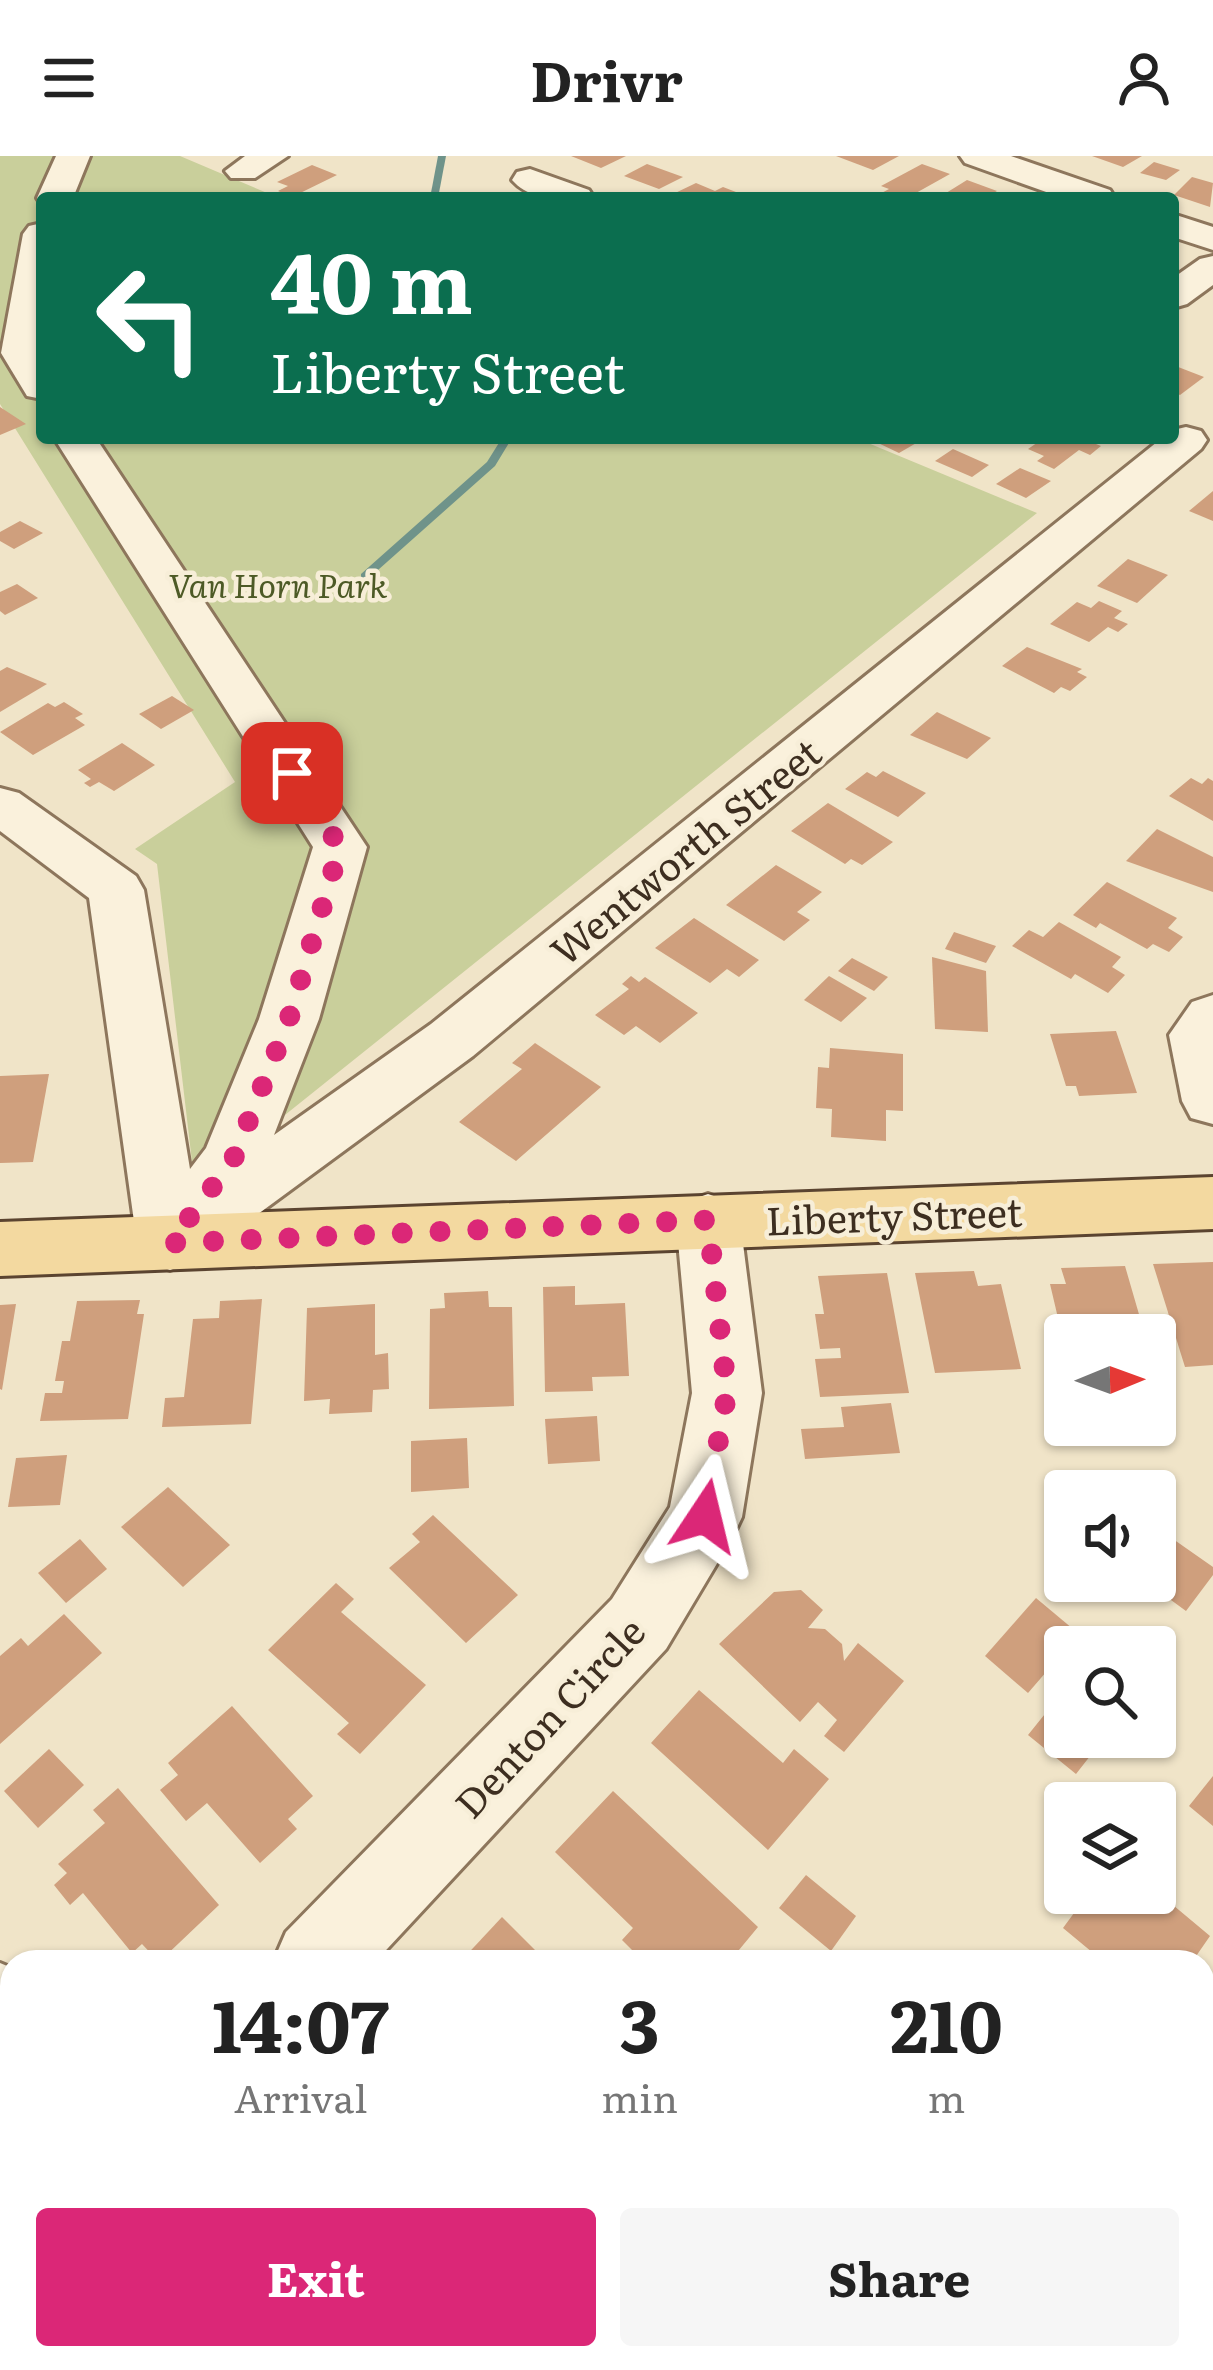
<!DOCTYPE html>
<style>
body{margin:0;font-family:Literata,serif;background:#f6f6f6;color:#222;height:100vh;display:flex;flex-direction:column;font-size:45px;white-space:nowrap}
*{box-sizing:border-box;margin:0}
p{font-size:39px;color:#767676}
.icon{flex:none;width:66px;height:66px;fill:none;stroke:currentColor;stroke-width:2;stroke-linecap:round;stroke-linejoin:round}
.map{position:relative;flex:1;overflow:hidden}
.details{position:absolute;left:0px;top:1794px;width:1215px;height:420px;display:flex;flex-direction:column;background:#fff;border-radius:36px 36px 0 0;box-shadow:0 3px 9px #0004}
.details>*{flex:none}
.hud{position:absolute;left:36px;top:36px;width:1143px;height:252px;border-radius:12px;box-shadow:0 3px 9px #0004;background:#0b6e4f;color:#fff;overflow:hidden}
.needle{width:78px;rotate:89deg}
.tools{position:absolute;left:1044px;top:1158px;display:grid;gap:24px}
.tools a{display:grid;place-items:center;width:132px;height:132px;border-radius:12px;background:#fff;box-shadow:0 3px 9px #0004;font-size:60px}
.pin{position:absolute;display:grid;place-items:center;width:102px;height:102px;color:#fff;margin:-51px;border-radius:24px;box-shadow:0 6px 18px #0006}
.me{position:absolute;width:132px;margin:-66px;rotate:10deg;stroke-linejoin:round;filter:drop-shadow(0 0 9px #0008)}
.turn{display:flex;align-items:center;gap:42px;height:252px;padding:0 36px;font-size:54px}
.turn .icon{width:156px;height:156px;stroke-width:2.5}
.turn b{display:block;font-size:84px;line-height:102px}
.eta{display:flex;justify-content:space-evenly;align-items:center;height:204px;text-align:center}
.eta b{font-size:72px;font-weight:700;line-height:84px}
.cta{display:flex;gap:24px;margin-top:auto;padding:24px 36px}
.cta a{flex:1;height:138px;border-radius:12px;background:#db2777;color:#fff;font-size:48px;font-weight:700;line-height:138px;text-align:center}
.cta a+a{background:#f6f6f6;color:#222}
header{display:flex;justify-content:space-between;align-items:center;height:156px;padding:0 36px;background:#fff;font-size:54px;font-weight:700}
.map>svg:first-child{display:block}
.green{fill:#c9cf9b}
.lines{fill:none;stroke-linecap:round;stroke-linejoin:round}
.stream{fill:#6f938a;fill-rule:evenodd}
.building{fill:#cf9f7d}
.minor-casing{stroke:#8d765c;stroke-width:6}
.major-casing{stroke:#5b4430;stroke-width:6}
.minor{fill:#faf1dc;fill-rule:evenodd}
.major{fill:#f3d9a0;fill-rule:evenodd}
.route{stroke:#db2777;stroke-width:21;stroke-dasharray:0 37.8}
.labels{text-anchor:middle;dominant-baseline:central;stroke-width:9;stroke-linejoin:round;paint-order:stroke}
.far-park-label{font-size:33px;font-style:italic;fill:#4d5a26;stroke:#f7eed8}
.street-label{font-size:39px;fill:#3d2e20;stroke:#f7eed8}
</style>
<header><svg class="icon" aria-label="menu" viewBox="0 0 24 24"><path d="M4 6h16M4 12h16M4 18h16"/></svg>Drivr<svg class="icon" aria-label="person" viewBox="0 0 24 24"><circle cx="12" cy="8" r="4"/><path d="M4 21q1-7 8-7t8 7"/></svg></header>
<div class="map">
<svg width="1213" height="2214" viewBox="0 0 1213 2214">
<rect width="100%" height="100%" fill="#f0e4c8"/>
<!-- green -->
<path class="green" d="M0,0H180L279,42H42V282H856L1037,357L195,1031L157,708L135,693L235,626L0,248Z"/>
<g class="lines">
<!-- stream -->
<g class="stream">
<path d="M438,0H446L438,42H430Z"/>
<path d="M502,282H512L495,310L369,422H361V418L487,306Z"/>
</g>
</g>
<!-- building -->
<g class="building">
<path d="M571,0H626L601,12Z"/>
<path d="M836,0H899L873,14Z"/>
<path d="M1092,0H1142L1123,11Z"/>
<path d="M1154,6L1180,14L1166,24L1140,17Z"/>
<path d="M647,8L683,21L659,33L624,20Z"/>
<path d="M922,8L950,18L907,42L876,40L889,33L881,30Z"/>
<path d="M312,9L337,19L292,41L278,35L288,30L277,26Z"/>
<path d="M1192,21L1213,27L1210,51L1174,39Z"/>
<path d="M967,24L997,35L985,42H938Z"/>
<path d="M696,27L715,35L723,31L736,36L724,42L671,39Z"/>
<path d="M1173,209L1204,221L1180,239L1173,236Z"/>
<path d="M0,251L26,268L0,279Z"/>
<path d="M879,282H925L899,297L874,285Z"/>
<path d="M1044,282H1081L1101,290L1090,299L1079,294L1054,313L1037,305L1044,300L1028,293Z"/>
<path d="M953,293L989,309L972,321L935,305Z"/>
<path d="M1020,312L1051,325L1026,342L996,328Z"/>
<path d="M1213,335V365L1189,355Z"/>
<path d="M20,365L43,377L14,393L0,385V376Z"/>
<path d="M1128,403L1168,419L1137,447L1097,430Z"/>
<path d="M17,428L38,442L5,459L0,455V436Z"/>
<path d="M1099,445L1122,455L1114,462L1128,468L1118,476L1108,471L1089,486L1050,468L1077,446L1091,452Z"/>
<path d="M1027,491L1082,513L1077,516L1087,521L1070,535L1061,531L1054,537L1002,510Z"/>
<path d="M7,511L47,528L0,556V515Z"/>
<path d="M172,540L194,554L161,573L139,558Z"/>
<path d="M64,546L83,558L75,562L85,569L33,599L0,576L48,547L55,551Z"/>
<path d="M937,556L991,582L967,603L910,579Z"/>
<path d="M122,587L155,609L114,635L99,626L90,631L84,627L91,623L78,614Z"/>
<path d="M883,615L926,637L898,661L845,633L867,616L876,621Z"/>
<path d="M1191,622L1202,628L1208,622L1213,625V665L1169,640Z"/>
<path d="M828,647L893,686L862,709L851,703L845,708L791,675Z"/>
<path d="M1157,673L1213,701V736L1126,705Z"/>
<path d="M776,709L822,736L797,756L810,764L784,785L726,749Z"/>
<path d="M1107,726L1177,762L1168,772L1183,781L1169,796L1153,788L1147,793L1100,767L1096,772L1073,759Z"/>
<path d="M694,762L759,804L739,821L727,813L710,827L655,792Z"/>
<path d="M1059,766L1121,801L1112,811L1125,819L1108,837L1075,818L1071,823L1012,790L1029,774L1043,781Z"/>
<path d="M954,776L996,790L986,807L945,793Z"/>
<path d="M932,801L986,815L988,876L935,873Z"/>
<path d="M852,802L888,821L874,835L838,815Z"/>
<path d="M631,820L639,826L645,821L698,857L660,887L636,870L624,879L595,859L629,833L622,828Z"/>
<path d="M829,820L867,842L841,866L804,844Z"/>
<path d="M1116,875L1137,937L1079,940L1076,930H1066L1050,878Z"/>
<path d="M535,887L601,931L516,1005L459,966L522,913L512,907Z"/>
<path d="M830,892L903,898V955L886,954V985L831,981L832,953L816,952L818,911L829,912Z"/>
<path d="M49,918L33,1006L0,1007V920Z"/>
<path d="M1213,1106V1209L1185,1211L1153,1108Z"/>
<path d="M1125,1110L1145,1179H1062L1050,1128H1066L1061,1112Z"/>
<path d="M974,1115L978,1130L1001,1128L1021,1213L935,1217L915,1117Z"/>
<path d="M887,1117L909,1237L820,1241L815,1203L841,1202L840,1192L820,1193L815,1158H824L818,1120Z"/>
<path d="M575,1130V1149L625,1147L629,1220L592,1221L593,1235L545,1236L543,1131Z"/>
<path d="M488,1135L489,1151H512L514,1250L429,1253L430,1153L445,1152L444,1137Z"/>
<path d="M262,1143L251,1268L162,1271L165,1242L184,1241L193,1163L219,1162L220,1145Z"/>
<path d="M140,1144L137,1158H144L128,1263L40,1265L45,1237H62L64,1225H55L62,1185H70L77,1145Z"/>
<path d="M16,1148L2,1234L0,1233V1149Z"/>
<path d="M375,1148V1199L388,1197L389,1233L373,1234L372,1256L329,1258L330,1243L304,1245L307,1152Z"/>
<path d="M891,1247L900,1297L805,1303L801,1273L844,1271L841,1251Z"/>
<path d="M597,1260L600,1305L548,1308L545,1263Z"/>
<path d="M467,1282L469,1332L411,1336V1285Z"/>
<path d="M67,1299L60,1349L8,1351L16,1302Z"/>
<path d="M168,1331L230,1389L183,1431L121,1371Z"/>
<path d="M433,1359L518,1439L466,1487L389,1412L420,1386L412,1378Z"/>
<path d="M80,1383L107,1413L66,1447L38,1417Z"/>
<path d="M1173,1383L1213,1411V1419L1186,1455L1145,1425H1155V1405Z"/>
<path d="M336,1427L354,1443L341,1456L426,1529L360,1598L337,1578L349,1567L268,1494Z"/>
<path d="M801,1434L823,1454L808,1472L825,1473L842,1488L844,1505L858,1487L904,1525L844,1596L824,1580L837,1564L818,1546L800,1566L719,1488L774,1436Z"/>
<path d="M1036,1442L1079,1478L1028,1537L985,1500Z"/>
<path d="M64,1458L102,1497L0,1588V1500L21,1482L28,1490Z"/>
<path d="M1065,1533V1581H1105L1076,1618L1028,1579Z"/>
<path d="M699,1534L783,1607L794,1593L829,1623L768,1694L651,1587Z"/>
<path d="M232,1550L313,1640L288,1663L297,1673L260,1707L207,1647L186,1665L160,1634L178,1619L168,1607Z"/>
<path d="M49,1593L84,1629L38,1672L4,1635Z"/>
<path d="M1213,1620V1670L1189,1650Z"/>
<path d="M118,1632L219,1749L159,1806L142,1788L132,1797L83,1737L70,1749L54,1729L67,1717L58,1708L105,1667L93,1654Z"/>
<path d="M613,1635L758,1771L729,1806H644L622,1784L633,1772L555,1696Z"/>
<path d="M806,1719L856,1760L831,1795L779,1752Z"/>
<path d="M1155,1734L1210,1780L1192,1806H1104L1063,1772L1088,1738L1104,1751L1114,1737Z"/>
<path d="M502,1761L547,1806H460Z"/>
<path d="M270,2202H308L296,2214H278Z"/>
<path d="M413,2202H474L464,2214H418Z"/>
<path d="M825,2202H931L924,2214H838Z"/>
</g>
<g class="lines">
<defs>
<g id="minor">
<path d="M56,0H90L73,42H42V49L37,42Z"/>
<path d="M245,0H288L255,22H231L225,15Z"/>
<path d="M960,0H1011L1110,34L1115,42H1063L965,7Z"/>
<path d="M530,13L589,34L594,42C566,42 532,47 512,24L517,16Z"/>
<path d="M1173,58L1213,71V94L1173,81Z"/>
<path d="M42,67V243L27,240L1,197L23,78L29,70Z"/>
<path d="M1213,100V129L1187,148L1173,152V122L1200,103Z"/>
<path d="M1186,271L1201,275L1207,284L1201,293L473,900L193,1106L170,1114L147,1106L137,1087L89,742L0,675V632L19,637L136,720L144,734L190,1013L206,992L259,863L313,691L54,282H96L367,691L319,863L274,979L431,868L1162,282H1173V274Z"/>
<path d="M1213,839V968L1191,962L1182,945L1169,879L1192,846Z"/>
<path d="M708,1038L731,1046L740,1064L762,1237L742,1361L731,1384L666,1493L375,1806H273L286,1776L612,1443L670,1351L692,1237L676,1064L685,1046Z"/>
<path d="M0,1807L12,1812V1908L0,1903Z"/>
<path d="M1213,2021V2128L1203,2132V2026Z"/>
<path d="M12,2078V2181L0,2186V2083Z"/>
<path d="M1082,2202H1181L1176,2214H1077Z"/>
</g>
<path id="major" d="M1213,1021V1073L0,1120V1066Z"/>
</defs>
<!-- minor casing -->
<use href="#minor" class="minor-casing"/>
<!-- major casing -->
<use href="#major" class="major-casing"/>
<!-- minor -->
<use href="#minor" class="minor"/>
<!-- major -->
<use href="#major" class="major"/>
</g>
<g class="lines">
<!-- route -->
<path class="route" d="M292,617L340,691L289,863L233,1004L170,1087L708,1064L727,1237L705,1360"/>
</g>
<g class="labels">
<!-- far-park labels -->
<g class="far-park-label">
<text x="278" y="427">Van Horn Park</text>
</g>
<!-- street labels -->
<g class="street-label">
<text transform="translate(684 694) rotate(-39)">Wentworth Street</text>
<text transform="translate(894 1058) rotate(-2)">Liberty Street</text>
<text transform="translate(548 1560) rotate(-47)">Denton Circle</text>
</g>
</g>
</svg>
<div class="tools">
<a><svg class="needle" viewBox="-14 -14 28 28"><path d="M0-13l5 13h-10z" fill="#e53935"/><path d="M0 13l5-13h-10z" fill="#767676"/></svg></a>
<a><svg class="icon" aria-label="sound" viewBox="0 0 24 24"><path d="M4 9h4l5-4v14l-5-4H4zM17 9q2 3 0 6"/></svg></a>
<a><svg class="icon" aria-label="search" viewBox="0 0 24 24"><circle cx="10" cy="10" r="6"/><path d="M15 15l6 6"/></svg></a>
<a><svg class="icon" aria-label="layers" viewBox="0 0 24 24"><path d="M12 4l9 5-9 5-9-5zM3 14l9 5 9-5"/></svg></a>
</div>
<div class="pin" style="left:292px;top:617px;background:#d93025"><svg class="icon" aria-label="arrive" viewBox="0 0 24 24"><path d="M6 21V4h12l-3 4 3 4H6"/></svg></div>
<svg class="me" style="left:705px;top:1360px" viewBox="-20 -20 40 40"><path d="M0-17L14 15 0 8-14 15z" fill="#db2777" stroke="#fff" stroke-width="4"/></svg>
<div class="hud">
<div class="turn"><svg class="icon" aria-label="left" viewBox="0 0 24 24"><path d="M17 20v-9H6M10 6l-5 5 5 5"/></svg><div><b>40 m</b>Liberty Street</div></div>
</div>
<section class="details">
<div class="eta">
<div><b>14:07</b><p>Arrival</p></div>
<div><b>3</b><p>min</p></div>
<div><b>210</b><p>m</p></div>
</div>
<div class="cta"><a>Exit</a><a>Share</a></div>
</section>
</div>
